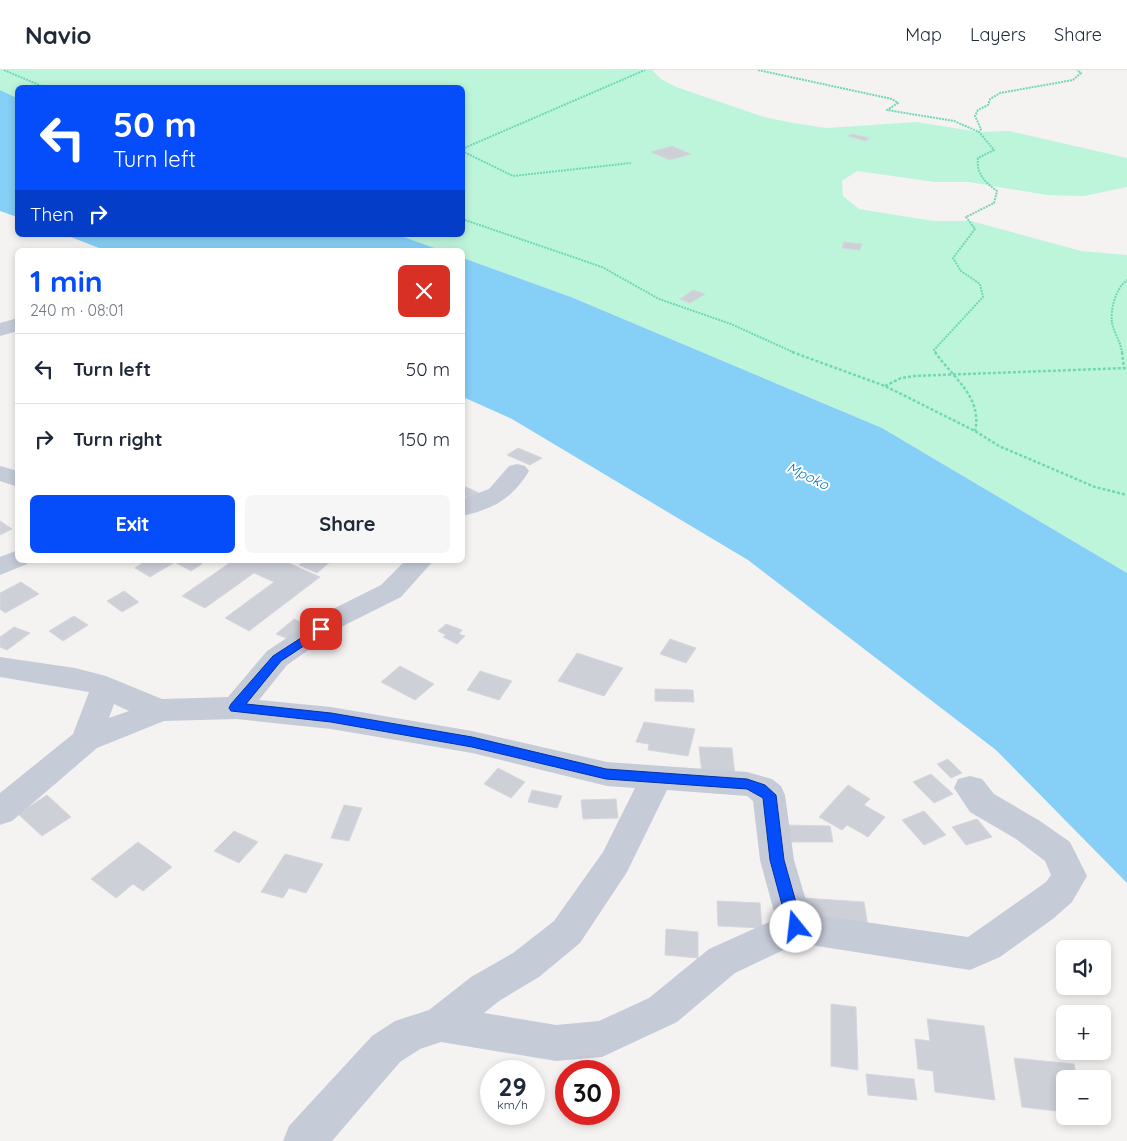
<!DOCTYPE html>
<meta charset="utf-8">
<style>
body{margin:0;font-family:Quicksand,sans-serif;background:#f6f6f7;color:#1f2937;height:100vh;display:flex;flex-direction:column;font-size:19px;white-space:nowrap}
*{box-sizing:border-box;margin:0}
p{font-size:16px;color:#747a83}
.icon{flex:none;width:28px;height:28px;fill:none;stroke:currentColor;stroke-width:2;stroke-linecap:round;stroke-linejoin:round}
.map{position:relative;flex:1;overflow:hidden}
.details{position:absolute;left:15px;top:178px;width:450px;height:315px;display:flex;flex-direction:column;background:#fff;border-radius:8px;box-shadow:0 2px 8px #0003}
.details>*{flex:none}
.top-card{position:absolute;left:15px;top:15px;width:450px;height:152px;border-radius:8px;box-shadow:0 2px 8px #0003;background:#054dfb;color:#fff;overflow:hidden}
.fabs{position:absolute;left:1056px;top:870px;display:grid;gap:10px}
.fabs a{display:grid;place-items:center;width:55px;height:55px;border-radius:8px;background:#fff;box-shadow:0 2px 8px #0003;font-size:25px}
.speed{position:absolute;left:480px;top:990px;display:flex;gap:10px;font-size:25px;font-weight:700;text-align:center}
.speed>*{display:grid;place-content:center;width:65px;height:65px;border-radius:50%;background:#fff;box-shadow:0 2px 8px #0003;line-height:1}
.speed small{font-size:12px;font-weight:400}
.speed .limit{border:8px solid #d22;background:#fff;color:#111}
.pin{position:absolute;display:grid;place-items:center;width:42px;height:42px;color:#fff;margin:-21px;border-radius:10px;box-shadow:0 2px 8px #0006}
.me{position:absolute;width:55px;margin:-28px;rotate:344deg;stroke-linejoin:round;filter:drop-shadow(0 0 4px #0008)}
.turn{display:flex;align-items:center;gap:18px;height:105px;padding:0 15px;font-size:22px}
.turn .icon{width:65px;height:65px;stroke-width:2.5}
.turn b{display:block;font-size:35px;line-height:42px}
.then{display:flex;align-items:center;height:48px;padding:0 15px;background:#0003;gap:10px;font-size:19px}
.round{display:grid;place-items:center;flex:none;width:52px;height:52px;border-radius:8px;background:#f6f6f7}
.summary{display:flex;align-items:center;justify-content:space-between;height:85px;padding:0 15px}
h1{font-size:30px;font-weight:700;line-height:38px;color:#054dfb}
.primary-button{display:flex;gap:10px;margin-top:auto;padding:10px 15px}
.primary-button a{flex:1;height:58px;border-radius:8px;background:#054dfb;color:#fff;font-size:20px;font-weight:700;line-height:58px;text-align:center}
.primary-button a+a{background:#f6f6f7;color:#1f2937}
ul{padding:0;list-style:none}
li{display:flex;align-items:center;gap:15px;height:70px;padding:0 15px;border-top:1px solid #e0e1e3}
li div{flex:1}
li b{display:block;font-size:19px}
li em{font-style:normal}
header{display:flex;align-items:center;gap:30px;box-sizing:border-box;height:70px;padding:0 25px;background:#fff;border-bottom:1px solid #e0e1e3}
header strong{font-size:24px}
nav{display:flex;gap:28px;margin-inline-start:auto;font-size:18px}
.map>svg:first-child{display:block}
.green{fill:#bdf5db}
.water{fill:#86cff7}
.building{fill:#ced0d8;stroke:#d6d7de}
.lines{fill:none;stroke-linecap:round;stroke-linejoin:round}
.path-far1{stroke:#71d8b4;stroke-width:2;stroke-dasharray:2 1;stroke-linecap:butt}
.path{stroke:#71d8b4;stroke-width:2.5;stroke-dasharray:3 2;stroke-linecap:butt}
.minor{fill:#c5ccd8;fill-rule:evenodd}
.route{fill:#054dfb;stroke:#0332a3}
.labels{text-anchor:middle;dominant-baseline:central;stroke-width:4;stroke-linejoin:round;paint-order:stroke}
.water-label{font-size:14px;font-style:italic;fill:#0079bc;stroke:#fff}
</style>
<header>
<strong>Navio</strong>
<nav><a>Map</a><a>Layers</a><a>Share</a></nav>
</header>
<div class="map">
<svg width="1127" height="1071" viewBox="0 0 1127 1071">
<rect width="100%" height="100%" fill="#f5f2f2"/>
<!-- green -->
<path class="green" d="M0,0H652L661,9L676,17L764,47L793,53L827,58L916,52L979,62L1009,61L1127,88V117L1084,126L1047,125L969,112H935L857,101L842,111L843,126L859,139L933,151H971L1081,181L1127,185V503L882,358L571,227L463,188L462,180H440L398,165H462V18H18L17,28L0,20Z"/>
<!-- water -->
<g class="water">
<path d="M0,20L17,28V147L0,141Z"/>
<path d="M66,165H398L440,180H104Z"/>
<path d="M463,188L571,227L882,358L1127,503V813L996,680L748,490L512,349L463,327Z"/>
</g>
<!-- building -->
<g class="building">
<path d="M853,64L869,68L866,71L848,66Z"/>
<path d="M672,76L691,84L670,90L651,82Z"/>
<path d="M844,172L862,174L860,180L842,178Z"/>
<path d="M693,220L705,224L690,233L680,229Z"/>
<path d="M518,378L542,388L530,395L507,385Z"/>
<path d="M464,416L479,423L471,429L462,425Z"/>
<path d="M0,451L12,459L0,465Z"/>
<path d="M147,490H171L175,492L150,507L135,498Z"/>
<path d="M171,490H195L202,494L191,501Z"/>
<path d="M234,490H282L320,507L249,561L225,548L274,512L254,503L205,538L182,526Z"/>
<path d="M306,490H328L331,491L317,503L299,495Z"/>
<path d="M21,512L39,524L5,543L0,539V523Z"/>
<path d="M124,521L139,532L122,542L107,531Z"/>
<path d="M74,546L88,555L63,571L49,561Z"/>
<path d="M294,549L311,557L293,571L276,564Z"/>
<path d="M446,554L462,560L459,564L465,566L457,574L443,567L446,565L438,561Z"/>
<path d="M14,557L30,563L7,580L0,577V567Z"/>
<path d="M670,569L696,578L686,593L660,584Z"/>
<path d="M577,583L623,598L604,626L558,611Z"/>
<path d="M400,596L434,614L415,630L381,612Z"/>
<path d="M480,601L512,611L499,630L467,620Z"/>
<path d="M655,619L693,620L694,632L655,631Z"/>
<path d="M644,652L695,659L688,686L648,680L649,674L636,672Z"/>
<path d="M699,677L732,678L735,705L702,704Z"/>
<path d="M948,689L962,703L951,708L937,694Z"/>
<path d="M498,698L525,712L511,728L484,714Z"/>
<path d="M931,704L953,724L934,733L913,712Z"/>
<path d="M848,715L870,729L864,735L885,747L868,767L847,755L842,760L819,747Z"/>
<path d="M532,720L562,726L557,738L528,732Z"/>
<path d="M47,725L71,747L42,766L18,744Z"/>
<path d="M616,729L618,748L583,749L581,730Z"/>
<path d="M344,735L362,738L349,771L331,768Z"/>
<path d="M924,741L946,765L924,775L902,750Z"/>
<path d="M977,749L992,767L966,775L952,757Z"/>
<path d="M783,755L830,756L833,772H786Z"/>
<path d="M234,761L258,772L239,793L214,781Z"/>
<path d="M138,772L172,797L143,821L133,814L116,828L91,809Z"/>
<path d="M285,784L323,794L306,823L289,818L283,828L261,822Z"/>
<path d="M803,828L864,832L868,857L806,853Z"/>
<path d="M717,831L760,833L762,858L718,856Z"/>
<path d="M666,859L698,862V888L665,885Z"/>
<path d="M831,934L856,937L858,1000L831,996Z"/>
<path d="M927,949L984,956L995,1030L935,1022L933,1001L918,999L915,969L930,971Z"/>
<path d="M1014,988L1074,994L1077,1009H1065V1042L1022,1037Z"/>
<path d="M866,1004L914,1009L917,1030L868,1025Z"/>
</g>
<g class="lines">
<!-- path-far1 -->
<g class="path-far1">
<path d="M4,0L46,18"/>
<path d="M758,0L892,29L898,33L887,40L954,51L979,62"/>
<path d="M462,79L645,0"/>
<path d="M462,81L513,106L631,93"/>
<path d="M462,149L602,197L659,229L731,254L795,283"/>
<path d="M936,283L934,280L983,227L980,214L961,201L953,188L975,159L966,147L994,133L997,121C985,112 976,104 978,88L994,80L979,62L981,59L975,46L978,40L988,35L990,29L1000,23L1073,10L1081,3L1077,0"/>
<path d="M1122,283C1121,272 1114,263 1112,253C1110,239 1116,218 1127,210"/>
</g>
<!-- path -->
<g class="path">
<path d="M792,282L885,316L975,361L999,376L1095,417L1127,425"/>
<path d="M935,282C952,307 983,327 975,361"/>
<path d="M1122,282L1124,298"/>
<path d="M885,316L901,308L914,306L1127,298"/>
</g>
<!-- minor -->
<g class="minor">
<path d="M18,248V261L0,266V253Z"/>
<path d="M517,394L525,396L529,401C512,429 493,439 462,446V429L489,419L509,396Z"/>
<path d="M0,396L18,401V417L0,411Z"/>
<path d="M18,480V490H30L27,494L0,505V487Z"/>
<path d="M406,490H434L401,527L343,556L287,595L259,630L331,637L472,661L607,692L747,702L772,709L781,716L785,725L794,790L810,844L968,867L1046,812L1051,805L1045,791L1016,769L970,742L954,718L958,709L970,706L982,709L994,724L1040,751L1070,772L1087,806L1072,832L1054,848L1000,887L970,900L798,873L735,903L677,952L602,987L556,991L441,972L420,979L400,992L332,1071H283L289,1056L372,966L395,951L429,940L471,907L513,883L554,851L603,782L635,718L607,716L472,683L331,659L236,649L164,651L97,678L12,751L0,755V723L73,664L89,622L0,607V587L75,598L106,606L162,629L228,627L267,581L323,544L381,515ZM114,634L129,641L109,648ZM667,720L747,726L753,731L760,790L776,849L709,879L649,928L599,951L556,955L484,943L499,931L539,907L580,873L627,802Z"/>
</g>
</g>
<!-- route -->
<path class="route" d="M321,555L325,556V562L281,591L246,634L331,643L472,667L606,699L747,709L765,715L776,725L784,790L803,857L801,862L796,864L790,862L788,857L770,790L763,728L747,719L606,709L472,677L331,652L231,641L229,638L231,634L273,586Z"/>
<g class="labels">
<!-- water labels -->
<g class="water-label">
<text transform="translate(808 406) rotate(26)">Mpoko</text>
</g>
</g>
</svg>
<div class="fabs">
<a><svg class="icon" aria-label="sound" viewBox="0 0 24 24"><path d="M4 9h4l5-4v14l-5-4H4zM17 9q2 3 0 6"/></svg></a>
<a>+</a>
<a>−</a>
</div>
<div class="speed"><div>29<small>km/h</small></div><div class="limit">30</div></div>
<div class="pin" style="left:321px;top:559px;background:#d93025"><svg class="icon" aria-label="arrive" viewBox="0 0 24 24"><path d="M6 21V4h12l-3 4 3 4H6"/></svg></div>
<svg class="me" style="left:796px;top:857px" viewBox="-20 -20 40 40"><circle r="19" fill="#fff"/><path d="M0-13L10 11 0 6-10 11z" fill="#054dfb"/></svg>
<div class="top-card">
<div class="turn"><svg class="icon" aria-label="left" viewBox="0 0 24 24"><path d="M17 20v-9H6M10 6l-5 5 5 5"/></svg><div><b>50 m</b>Turn left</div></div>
<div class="then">Then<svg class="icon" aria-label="right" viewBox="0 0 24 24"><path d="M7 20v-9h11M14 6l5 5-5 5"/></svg></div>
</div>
<section class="details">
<div class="summary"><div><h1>1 min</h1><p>240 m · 08:01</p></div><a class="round" style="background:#d93025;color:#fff"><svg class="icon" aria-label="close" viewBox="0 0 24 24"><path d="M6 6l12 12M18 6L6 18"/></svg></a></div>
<ul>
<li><svg class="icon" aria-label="left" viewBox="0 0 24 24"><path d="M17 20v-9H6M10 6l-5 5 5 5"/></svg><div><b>Turn left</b></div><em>50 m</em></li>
<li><svg class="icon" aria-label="right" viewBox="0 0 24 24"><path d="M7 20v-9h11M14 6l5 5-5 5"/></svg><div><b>Turn right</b></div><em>150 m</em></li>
</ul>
<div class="primary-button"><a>Exit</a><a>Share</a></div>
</section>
</div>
